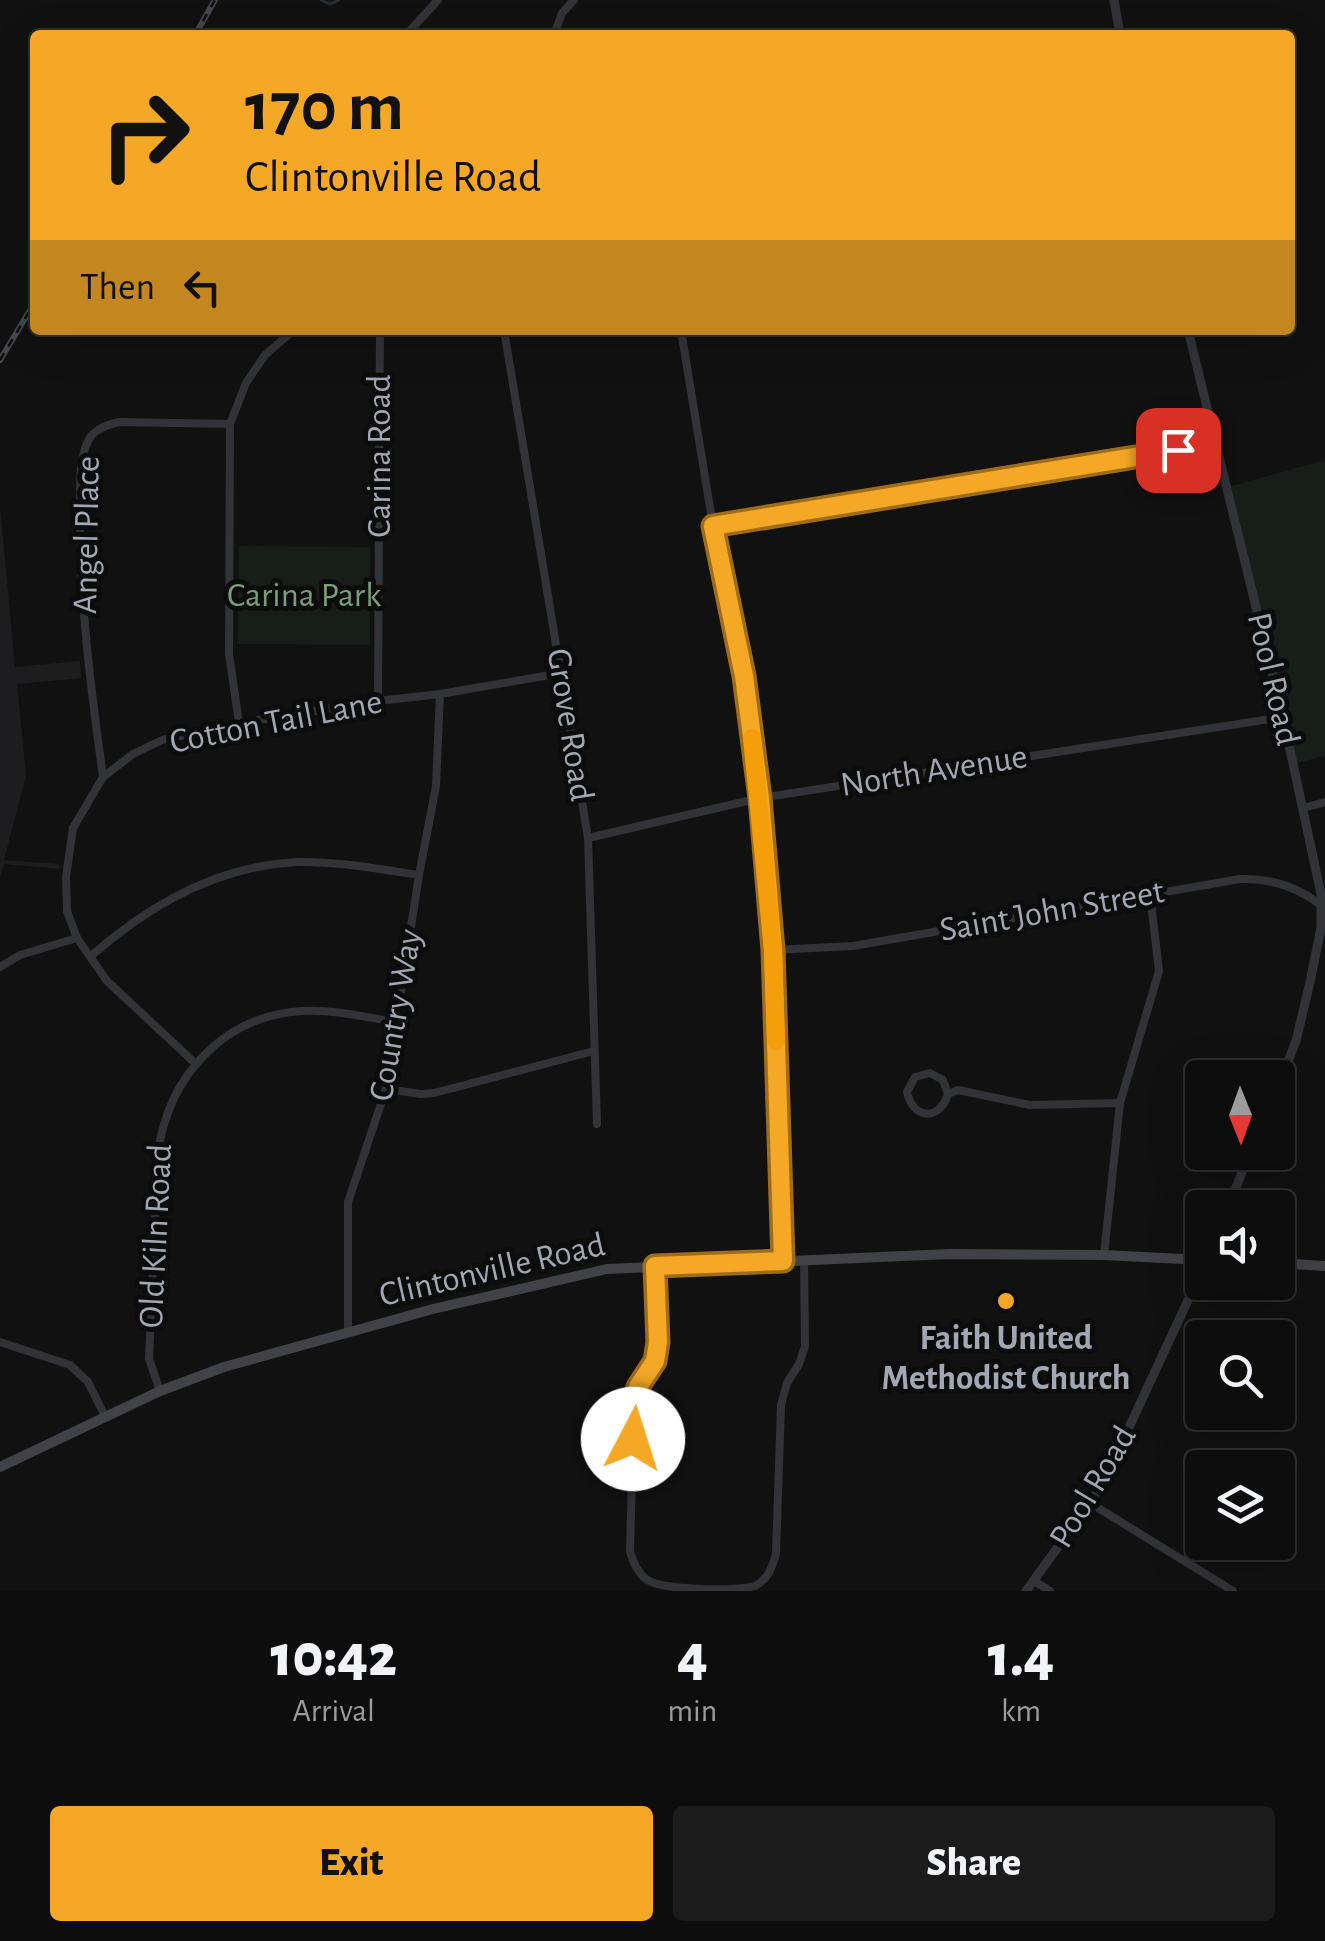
<!DOCTYPE html>
<style>
body{margin:0;font-family:"Alegreya Sans",sans-serif;background:#1b1b1c;color:#f1f3f6;height:100vh;display:flex;flex-direction:column;font-size:38px;white-space:nowrap}
*{box-sizing:border-box;margin:0}
p{font-size:32px;color:#9a9c9e}
.icon{flex:none;width:55px;height:55px;fill:none;stroke:currentColor;stroke-width:2;stroke-linecap:round;stroke-linejoin:round}
.map{position:relative;height:1591px;overflow:hidden}
.side{display:flex;flex-direction:column;background:#0d0d0e;flex:1}
.side>*{flex:none}
.top-card{position:absolute;left:30px;top:30px;width:1265px;height:305px;border-radius:10px;box-shadow:0 10px 40px #0002,0 0 0 2px #2d2d2e;background:#f5a826;color:#111;overflow:hidden}
.needle{width:65px;rotate:179deg}
.controls{position:absolute;left:1185px;top:1060px;display:grid;gap:20px}
.controls a{display:grid;place-items:center;width:110px;height:110px;border-radius:10px;background:#0d0d0e;box-shadow:0 10px 40px #0002,0 0 0 2px #2d2d2e;font-size:50px}
.pin{position:absolute;display:grid;place-items:center;width:85px;height:85px;color:#fff;margin:-42px;border-radius:20px;box-shadow:0 5px 15px #0006}
.me{position:absolute;width:110px;margin:-55px;rotate:5deg;stroke-linejoin:round;filter:drop-shadow(0 0 8px #0008)}
.turn{display:flex;align-items:center;gap:35px;height:210px;padding:0 50px;font-size:45px}
.turn .icon{width:130px;height:130px;stroke-width:2.5}
.turn b{display:block;font-size:70px;line-height:85px}
.then{display:flex;align-items:center;height:95px;padding:0 50px;background:#0003;gap:20px;font-size:38px}
.eta{display:flex;justify-content:space-evenly;align-items:center;height:170px;text-align:center}
.eta b{font-size:60px;font-weight:800;line-height:70px}
.button{display:flex;gap:20px;margin-top:auto;padding:20px 50px}
.button a{flex:1;height:115px;border-radius:10px;background:#f5a826;color:#111;font-size:40px;font-weight:800;line-height:115px;text-align:center}
.button a+a{background:#1b1b1c;color:#f1f3f6}
.map>svg:first-child{display:block}
.built{fill:#1d1d1f}
.green{fill:#171d18}
.lines{fill:none;stroke-linecap:round;stroke-linejoin:round}
.stream{stroke:#273036;stroke-width:2.5}
.minor{stroke:#323337;stroke-width:8}
.tertiary{stroke:#323337;stroke-width:9}
.secondary{stroke:#404247;stroke-width:10}
.rail-casing{stroke:#45474c;stroke-width:6}
.rail{stroke:#0c0c0d;stroke-width:2.5;stroke-dasharray:8;stroke-linecap:butt}
.route-casing{stroke:#9f6d19;stroke-width:25}
.route{stroke:#f5a826;stroke-width:18}
.slow{stroke:#f59e0b;stroke-width:18}
.poi-dot{fill:#f5a826;stroke:#0c0c0d;stroke-width:4}
.labels{text-anchor:middle;dominant-baseline:central;stroke-width:10;stroke-linejoin:round;paint-order:stroke}
.street-label{font-size:35px;fill:#a2a8b3;stroke:#0c0c0d}
.park-label{font-size:35px;fill:#789f79;stroke:#0c0c0d}
.poi-label{font-size:35px;font-weight:bold;fill:#a2a8b3;stroke:#0c0c0d}
</style>
<div class="map">
<svg width="1325" height="1591" viewBox="0 0 1325 1591">
<rect width="100%" height="100%" fill="#111112"/>
<!-- built -->
<path class="built" d="M0,507L15,667L80,661L81,678L17,684L26,775L4,860L59,864V869L4,864L0,876Z"/>
<!-- green -->
<g class="green">
<path d="M1322,461L1325,464V756L1297,763L1231,486Z"/>
<path d="M239,546L370,547V645L238,644Z"/>
</g>
<g class="lines">
<!-- stream -->
<path class="stream" d="M321,0L330,4L339,0"/>
<!-- minor -->
<g class="minor">
<path d="M406,35L438,0"/>
<path d="M554,35L562,13L574,0"/>
<path d="M504,330L588,838L597,1124"/>
<path d="M681,330L713,526L745,676L760,798L773,950L783,1261"/>
<path d="M713,526L1216,444"/>
<path d="M378,701L380,330"/>
<path d="M239,723L229,654L230,424L246,383L265,355L294,330"/>
<path d="M103,777C91,690 80,605 80,517C81,492 77,464 88,441C94,429 107,425 119,422L230,424"/>
<path d="M1303,808L1325,802"/>
<path d="M588,838L760,798L1283,717"/>
<path d="M773,950L853,946L1240,879C1270,878 1298,887 1322,906"/>
<path d="M91,956C149,905 217,866 296,862C337,861 378,869 419,875"/>
<path d="M0,967L20,955L77,938"/>
<path d="M195,1063L107,981L77,938L67,911L66,877L73,828L103,777L133,754L162,740L239,723L378,701L440,694L562,673"/>
<path d="M386,1089L421,1094L434,1093L594,1051"/>
<path d="M948,1094L943,1080L930,1073L915,1077L907,1092C913,1120 940,1121 948,1094L958,1090L1030,1105L1120,1103"/>
<path d="M1104,1255L1120,1103L1159,971L1150,894"/>
<path d="M655,1265C656,1293 662,1331 655,1357C652,1372 639,1385 634,1401L630,1552C634,1563 637,1572 646,1579C662,1591 736,1591 755,1586C768,1579 772,1568 776,1554L781,1405L787,1383L799,1364L805,1346L804,1260"/>
<path d="M348,1332V1202L386,1089L419,875L436,786L440,694"/>
<path d="M0,1342L70,1365L88,1382L105,1416"/>
<path d="M160,1391L149,1359L158,1152C169,1076 223,1016 302,1011C333,1009 365,1017 396,1022"/>
<path d="M1090,1503L1233,1591"/>
<path d="M1034,1581L1050,1591"/>
</g>
<!-- tertiary -->
<g class="tertiary">
<path d="M1114,0L1120,35"/>
<path d="M1188,330L1283,717L1321,894V928L1310,982L1296,1041L1278,1087"/>
<path d="M1228,1208L1250,1152"/>
<path d="M1026,1591L1090,1503L1106,1477L1202,1270"/>
</g>
<!-- secondary -->
<g class="secondary">
<path d="M1278,1263L1325,1266"/>
<path d="M0,1467L160,1391L224,1367L433,1309L607,1269L949,1254L1104,1255L1202,1260"/>
</g>
<defs>
<g id="rail">
<path d="M195,35L215,0"/>
<path d="M0,360L35,302"/>
</g>
</defs>
<!-- rail casing -->
<use href="#rail" class="rail-casing"/>
<!-- rail -->
<use href="#rail" class="rail"/>
</g>
<g class="lines">
<defs>
<path id="route" d="M633,1439L634,1402L638,1387L655,1361L658,1342L655,1266L783,1261L773,950L760,798L744,676L713,526L1178,450"/>
</defs>
<!-- route casing -->
<use href="#route" class="route-casing"/>
<!-- route -->
<use href="#route" class="route"/>
<!-- slow -->
<path class="slow" d="M752,738L773,950L776,1041"/>
</g>
<!-- markers -->
<circle class="poi-dot" cx="1006" cy="1301" r="10"/>
<g class="labels">
<!-- street labels -->
<g class="street-label">
<text transform="translate(379 456) rotate(-90)">Carina Road</text>
<text transform="translate(87 535) rotate(-89)">Angel Place</text>
<text transform="translate(1273 679) rotate(77)">Pool Road</text>
<text transform="translate(276 722) rotate(-11)">Cotton Tail Lane</text>
<text transform="translate(570 725) rotate(81)">Grove Road</text>
<text transform="translate(934 771) rotate(-9)">North Avenue</text>
<text transform="translate(1052 911) rotate(-10)">Saint John Street</text>
<text transform="translate(396 1015) rotate(-80)">Country Way</text>
<text transform="translate(156 1236) rotate(-87)">Old Kiln Road</text>
<text transform="translate(492 1270) rotate(-13)">Clintonville Road</text>
<text transform="translate(1093 1487) rotate(-59)">Pool Road</text>
</g>
<!-- park labels -->
<g class="park-label">
<text x="304" y="595">Carina Park</text>
</g>
<!-- poi labels -->
<g class="poi-label">
<text x="1006" y="1338">Faith United<tspan x="1006" dy="40">Methodist Church</tspan></text>
</g>
</g>
</svg>
<div class="controls">
<a><svg class="needle" viewBox="-14 -14 28 28"><path d="M0-13l5 13h-10z" fill="#e53935"/><path d="M0 13l5-13h-10z" fill="#9a9c9e"/></svg></a>
<a><svg class="icon" aria-label="sound" viewBox="0 0 24 24"><path d="M4 9h4l5-4v14l-5-4H4zM17 9q2 3 0 6"/></svg></a>
<a><svg class="icon" aria-label="search" viewBox="0 0 24 24"><circle cx="10" cy="10" r="6"/><path d="M15 15l6 6"/></svg></a>
<a><svg class="icon" aria-label="layers" viewBox="0 0 24 24"><path d="M12 4l9 5-9 5-9-5zM3 14l9 5 9-5"/></svg></a>
</div>
<div class="pin" style="left:1178px;top:450px;background:#d93025"><svg class="icon" aria-label="arrive" viewBox="0 0 24 24"><path d="M6 21V4h12l-3 4 3 4H6"/></svg></div>
<svg class="me" style="left:633px;top:1439px" viewBox="-20 -20 40 40"><circle r="19" fill="#fff"/><path d="M0-13L10 11 0 6-10 11z" fill="#f5a826"/></svg>
<div class="top-card">
<div class="turn"><svg class="icon" aria-label="right" viewBox="0 0 24 24"><path d="M7 20v-9h11M14 6l5 5-5 5"/></svg><div><b>170 m</b>Clintonville Road</div></div>
<div class="then">Then<svg class="icon" aria-label="left" viewBox="0 0 24 24"><path d="M17 20v-9H6M10 6l-5 5 5 5"/></svg></div>
</div>
</div>
<section class="side">
<div class="eta">
<div><b>10:42</b><p>Arrival</p></div>
<div><b>4</b><p>min</p></div>
<div><b>1.4</b><p>km</p></div>
</div>
<div class="button"><a>Exit</a><a>Share</a></div>
</section>
